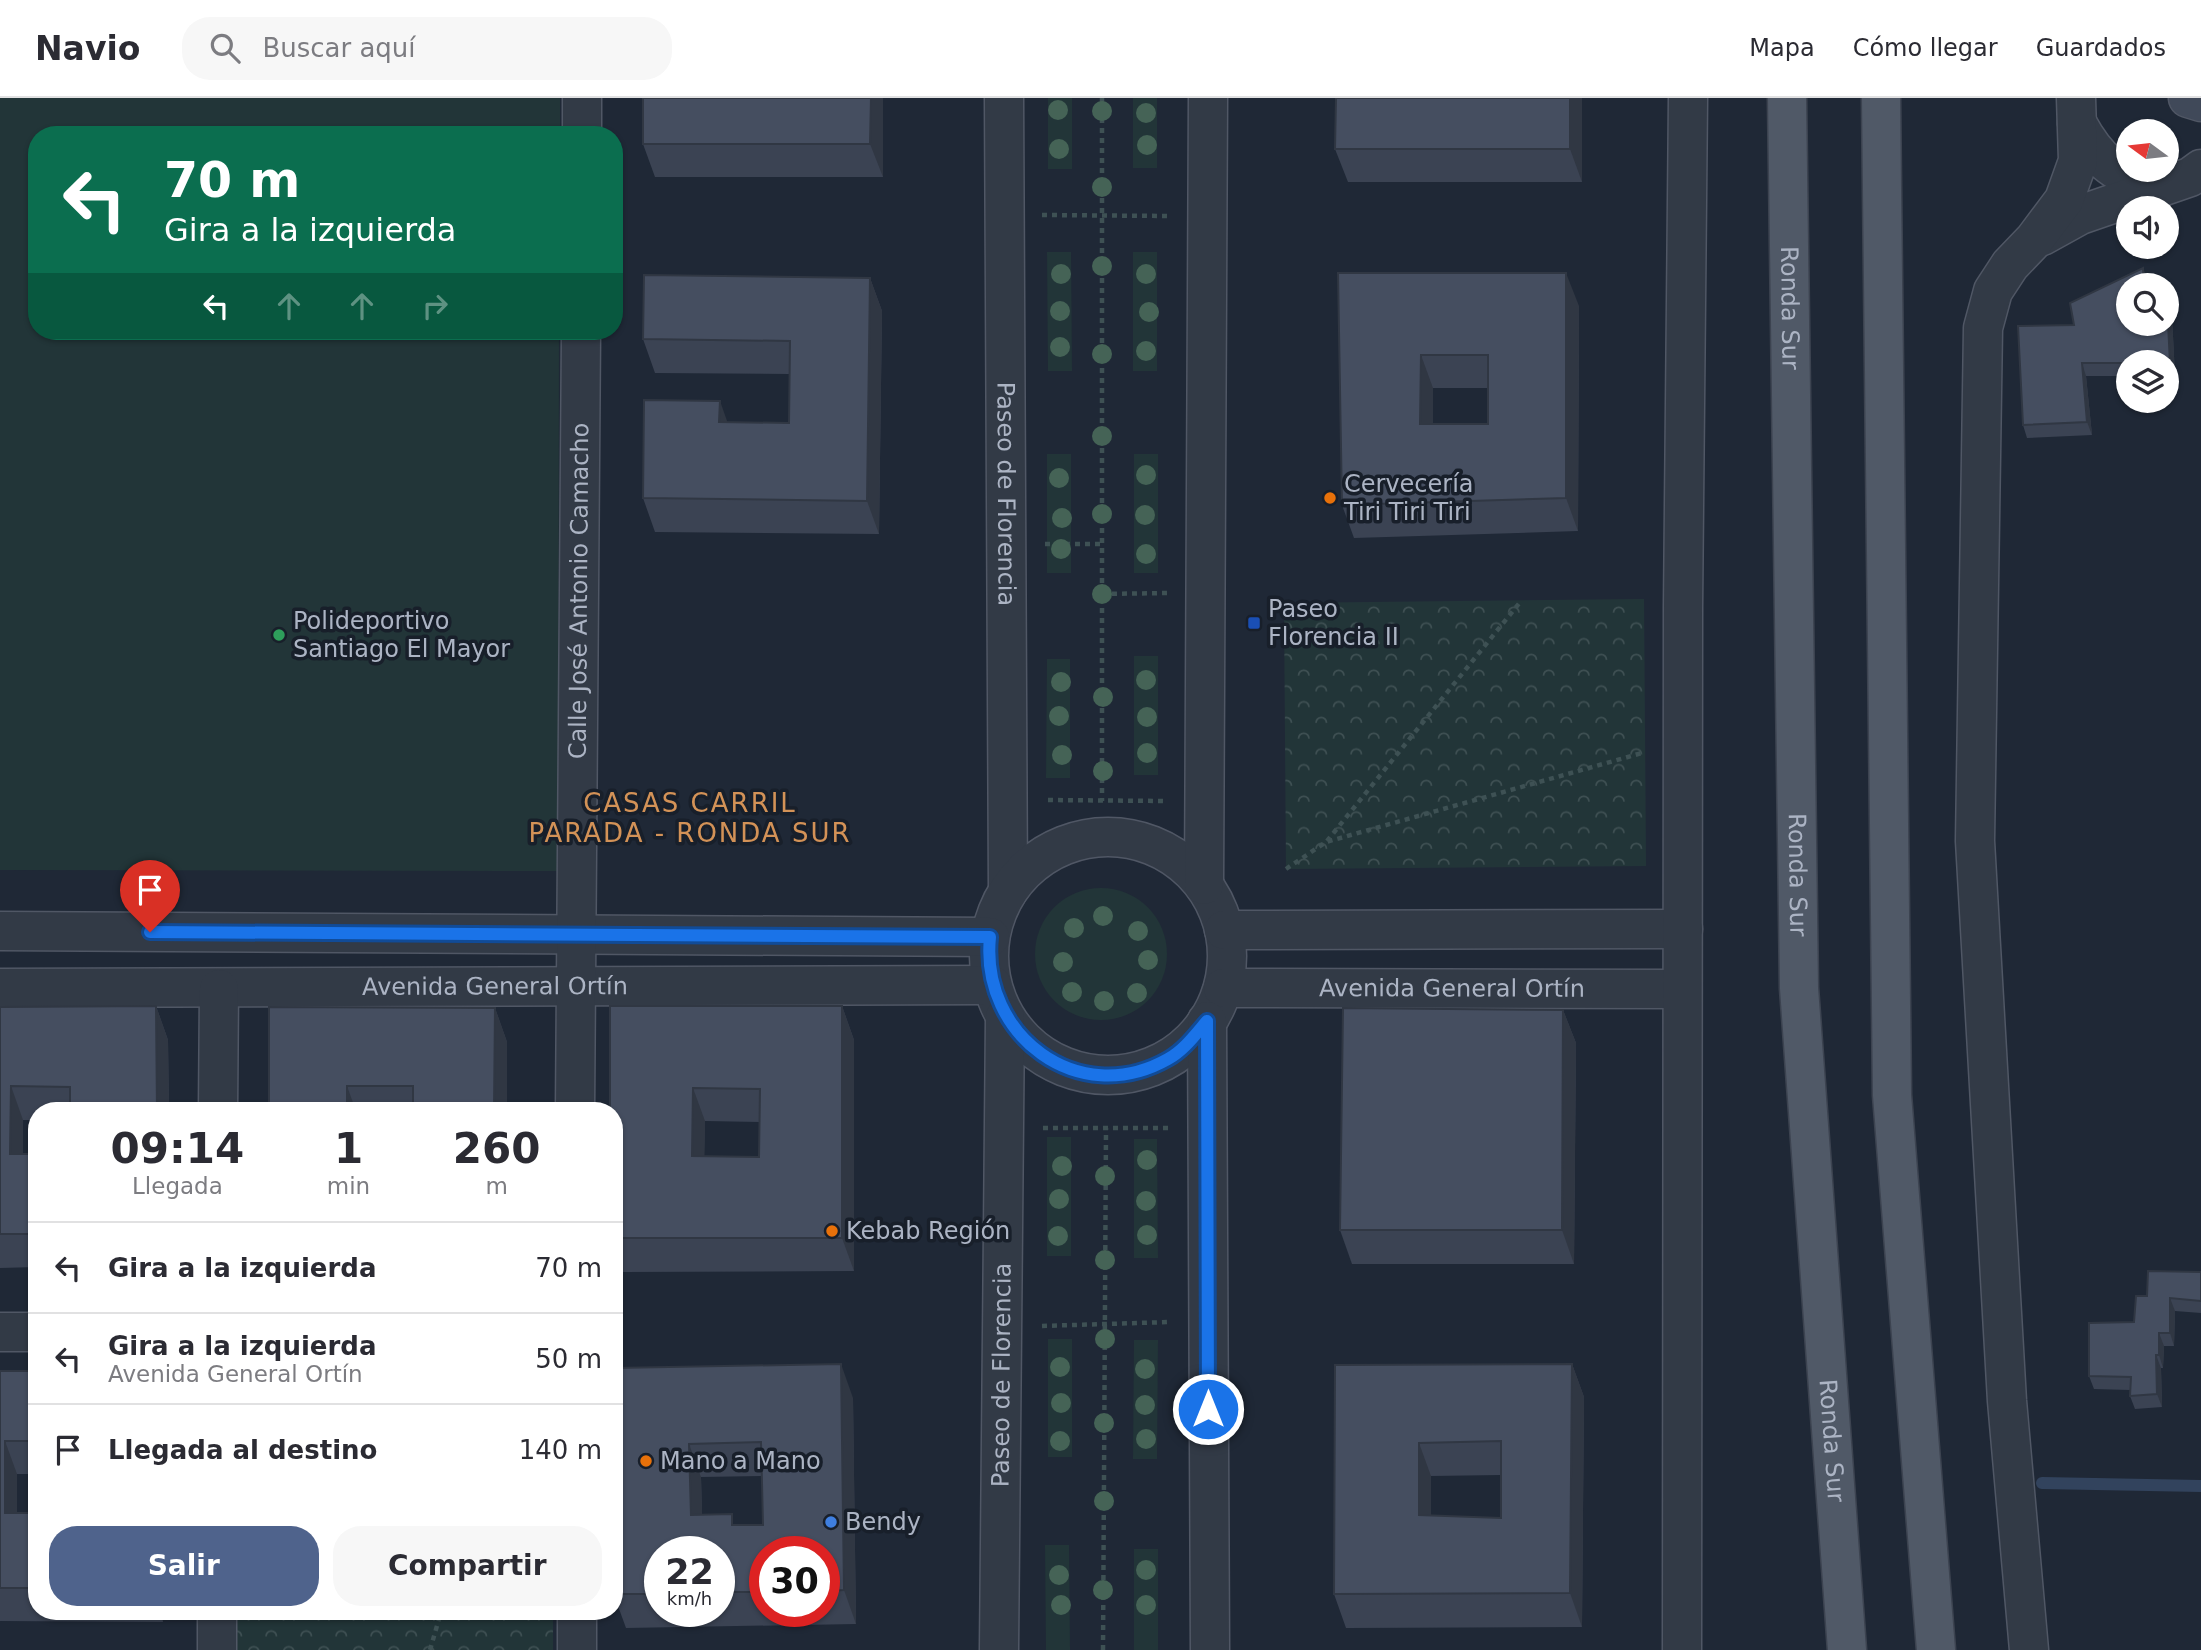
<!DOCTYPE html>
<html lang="es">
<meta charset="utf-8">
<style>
body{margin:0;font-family:"DejaVu Sans",sans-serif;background:#f7f7f7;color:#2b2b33;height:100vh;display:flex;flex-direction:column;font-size:26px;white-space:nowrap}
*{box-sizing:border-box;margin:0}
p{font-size:23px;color:#7c7c81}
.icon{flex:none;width:38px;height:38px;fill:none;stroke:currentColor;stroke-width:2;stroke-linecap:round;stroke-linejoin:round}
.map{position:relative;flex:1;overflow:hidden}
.drawer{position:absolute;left:28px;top:1004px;width:595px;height:518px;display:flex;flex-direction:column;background:#fff;border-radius:28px;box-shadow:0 2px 5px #0004}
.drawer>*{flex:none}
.banner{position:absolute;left:28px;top:28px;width:595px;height:214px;border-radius:28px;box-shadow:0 2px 5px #0004;background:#0b6e4f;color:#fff;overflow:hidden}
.needle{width:46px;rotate:285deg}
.tools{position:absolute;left:2116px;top:21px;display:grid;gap:14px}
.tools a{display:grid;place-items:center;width:63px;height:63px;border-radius:50%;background:#fff;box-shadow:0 2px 5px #0004;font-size:35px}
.speed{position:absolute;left:644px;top:1438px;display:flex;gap:14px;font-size:35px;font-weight:700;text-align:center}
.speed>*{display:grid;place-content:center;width:91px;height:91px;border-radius:50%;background:#fff;box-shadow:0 2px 5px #0004;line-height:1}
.speed small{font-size:18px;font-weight:400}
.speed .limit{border:10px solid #d22;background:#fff;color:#111}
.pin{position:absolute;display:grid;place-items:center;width:60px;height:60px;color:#fff;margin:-72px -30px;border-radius:50% 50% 50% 0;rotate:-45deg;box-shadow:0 0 7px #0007}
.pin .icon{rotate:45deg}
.me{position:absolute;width:77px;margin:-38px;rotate:0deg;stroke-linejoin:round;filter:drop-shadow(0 0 5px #0008)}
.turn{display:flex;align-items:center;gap:24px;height:147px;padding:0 21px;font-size:32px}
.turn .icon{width:91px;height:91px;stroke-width:2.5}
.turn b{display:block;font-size:49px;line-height:60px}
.lanes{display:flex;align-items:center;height:66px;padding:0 21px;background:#0003;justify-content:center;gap:35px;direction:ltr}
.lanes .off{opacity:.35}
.eta{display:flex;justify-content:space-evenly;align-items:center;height:119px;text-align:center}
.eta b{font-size:42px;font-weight:800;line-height:49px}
.button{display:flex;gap:14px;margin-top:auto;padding:14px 21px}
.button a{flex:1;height:80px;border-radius:28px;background:#4f638c;color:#fff;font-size:28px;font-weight:800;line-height:80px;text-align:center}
.button a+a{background:#f7f7f7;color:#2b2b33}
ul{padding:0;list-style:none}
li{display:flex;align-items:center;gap:21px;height:91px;padding:0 21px;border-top:2px solid #e1e1e2}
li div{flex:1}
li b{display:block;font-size:26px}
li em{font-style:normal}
header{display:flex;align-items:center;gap:42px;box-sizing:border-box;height:98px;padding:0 35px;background:#fff;border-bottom:2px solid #e1e1e2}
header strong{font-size:33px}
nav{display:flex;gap:38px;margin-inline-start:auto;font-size:24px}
.search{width:490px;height:63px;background:#f7f7f7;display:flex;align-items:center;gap:18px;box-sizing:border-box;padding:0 24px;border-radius:28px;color:#7c7c81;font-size:26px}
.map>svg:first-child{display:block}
.green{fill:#223538}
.forest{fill:url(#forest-crowns)}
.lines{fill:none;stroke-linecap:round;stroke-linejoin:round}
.stream{stroke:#32435d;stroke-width:12}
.street-casing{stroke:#505765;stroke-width:41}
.secondary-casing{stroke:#505765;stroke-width:41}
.primary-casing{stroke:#3c4350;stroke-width:41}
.path{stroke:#3e5154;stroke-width:4.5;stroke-dasharray:5 5;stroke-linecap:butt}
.street{stroke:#323a46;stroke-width:38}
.secondary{stroke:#404959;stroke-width:38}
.primary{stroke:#505967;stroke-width:38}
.tree{fill:#456356}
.wall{fill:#3b4353;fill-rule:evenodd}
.shaded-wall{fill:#303743}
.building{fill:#454e60;stroke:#303743;stroke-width:2;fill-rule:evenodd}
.route-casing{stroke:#114b97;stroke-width:18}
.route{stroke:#1a73e8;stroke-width:12}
.food-dot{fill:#e8710a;stroke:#181f2a;stroke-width:2.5}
.transit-dot{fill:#1a4fb4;stroke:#181f2a;stroke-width:2.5}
.leisure-dot{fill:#2e9e5b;stroke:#181f2a;stroke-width:2.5}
.shop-dot{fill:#3f7fe0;stroke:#181f2a;stroke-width:2.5}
.labels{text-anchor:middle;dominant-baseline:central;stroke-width:7;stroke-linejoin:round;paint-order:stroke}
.street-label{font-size:24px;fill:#acb4c4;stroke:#181f2a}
.poi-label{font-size:24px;fill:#acb4c4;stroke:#181f2a;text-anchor:start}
.neighbourhood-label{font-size:26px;letter-spacing:2px;fill:#d39257;stroke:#181f2a}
</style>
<header>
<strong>Navio</strong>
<div class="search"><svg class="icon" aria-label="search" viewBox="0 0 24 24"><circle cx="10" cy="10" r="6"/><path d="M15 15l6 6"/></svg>Buscar aquí</div>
<nav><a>Mapa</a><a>Cómo llegar</a><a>Guardados</a></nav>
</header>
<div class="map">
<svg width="2201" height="1552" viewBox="0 0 2201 1552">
<defs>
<pattern id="forest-crowns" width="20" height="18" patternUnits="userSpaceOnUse" patternTransform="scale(1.75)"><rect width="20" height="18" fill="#223538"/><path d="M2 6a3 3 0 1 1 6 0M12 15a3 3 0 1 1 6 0" fill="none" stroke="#3f5053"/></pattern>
</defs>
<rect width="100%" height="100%" fill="#1f2836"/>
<!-- green -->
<g class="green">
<path d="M0,0H560V37H37V233H559L558,773L0,772Z"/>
<rect x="1048" y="0" width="24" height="71"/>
<rect x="1133" y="0" width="24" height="70"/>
<path d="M1071,154L1072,273H1048L1047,154Z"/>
<rect x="1133" y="154" width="24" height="119"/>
<rect x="1047" y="356" width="24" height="119"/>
<rect x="1134" y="356" width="24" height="119"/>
<rect x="1134" y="558" width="24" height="119"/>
<path d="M1047,561H1070V680H1046Z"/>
<circle cx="1101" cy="856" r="66"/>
<rect x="1047" y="1039" width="24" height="119"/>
<path d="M1134,1041H1157L1158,1160H1134Z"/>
<rect x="1048" y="1241" width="24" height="118"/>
<path d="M1134,1242H1158L1157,1361H1133Z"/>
<path d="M1045,1447H1069L1070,1552H1046Z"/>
<rect x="1134" y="1451" width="24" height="101"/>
</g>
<!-- forest -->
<g class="forest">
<path d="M1644,501L1646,768L1286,771L1284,505Z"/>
<rect x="234" y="1514" width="319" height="38"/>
</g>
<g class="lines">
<!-- stream -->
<path class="stream" d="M2042,1385L2201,1388"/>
<defs>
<g id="street">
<path d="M582,0V37"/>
<path id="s1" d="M1004,0L1008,793"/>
<path d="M2077,25C2098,64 2117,79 2160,88"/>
<path d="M2042,138L2080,117L2190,79L2201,71"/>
<circle cx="1108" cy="858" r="119"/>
<path d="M1204,787L1208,0"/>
<path d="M1224,832L1683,831"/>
<path d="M0,833L990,839"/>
<path id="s2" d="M0,890L992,887"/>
<path id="s3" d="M1223,890L1682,891"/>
<path d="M1207,923L1210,1552"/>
<path d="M218,1013L219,891"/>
<path id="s4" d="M575,1013L581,233"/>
<path d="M0,1234H37"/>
<path d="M577,1514V1552"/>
<path d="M217,1552V1514"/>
<path id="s5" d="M999,1552L1005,919"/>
<path d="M1682,1552L1683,510L1688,0"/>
<path d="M2029,1552L2007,1303L1975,743L1983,230L1993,193L2010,167L2034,142L2064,102L2078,63L2076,0"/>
</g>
<path id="secondary" d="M2188,0L2201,4"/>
<g id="primary">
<path id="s6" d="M1787,0L1799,890L1847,1552"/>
<path d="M1881,0L1892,997L1936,1552"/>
</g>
</defs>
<!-- street casing -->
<use href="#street" class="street-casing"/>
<!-- secondary casing -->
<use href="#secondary" class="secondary-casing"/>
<!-- primary casing -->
<use href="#primary" class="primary-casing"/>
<!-- path -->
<g class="path">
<path d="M1102,0V703"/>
<path d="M1042,117L1169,118"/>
<path d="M1045,446H1103"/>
<path d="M1102,496L1168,495"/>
<path d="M1048,702L1165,703"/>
<path d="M1327,743L1521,503"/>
<path d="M1286,771L1326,744L1642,655"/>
<path d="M1043,1030H1168"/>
<path d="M1042,1228L1169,1224"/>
<path d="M430,1552L441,1514"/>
<path d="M1103,1552L1106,1030"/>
</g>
<!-- street -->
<use href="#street" class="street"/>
<!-- secondary -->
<use href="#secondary" class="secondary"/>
<!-- primary -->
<use href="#primary" class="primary"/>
</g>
<!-- trees -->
<g class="tree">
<circle cx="1058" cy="12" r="10"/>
<circle cx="1102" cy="13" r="10"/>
<circle cx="1146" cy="15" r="10"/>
<circle cx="1147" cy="47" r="10"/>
<circle cx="1059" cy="51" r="10"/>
<circle cx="1102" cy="89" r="10"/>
<circle cx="1102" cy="168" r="10"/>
<circle cx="1061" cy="176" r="10"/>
<circle cx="1146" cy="176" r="10"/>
<circle cx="1060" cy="213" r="10"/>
<circle cx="1149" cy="214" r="10"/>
<circle cx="1060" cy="249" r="10"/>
<circle cx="1146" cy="253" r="10"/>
<circle cx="1102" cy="256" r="10"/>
<circle cx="1102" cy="338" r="10"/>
<circle cx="1146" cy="377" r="10"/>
<circle cx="1059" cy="380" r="10"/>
<circle cx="1102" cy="416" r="10"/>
<circle cx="1145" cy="417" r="10"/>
<circle cx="1062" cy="420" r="10"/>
<circle cx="1061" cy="451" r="10"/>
<circle cx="1146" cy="456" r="10"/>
<circle cx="1102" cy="496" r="10"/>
<circle cx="1146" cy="582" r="10"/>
<circle cx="1061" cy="584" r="10"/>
<circle cx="1103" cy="599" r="10"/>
<circle cx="1059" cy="618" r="10"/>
<circle cx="1147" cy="619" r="10"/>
<circle cx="1147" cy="655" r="10"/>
<circle cx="1062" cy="657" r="10"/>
<circle cx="1103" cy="673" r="10"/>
<circle cx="1103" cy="818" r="10"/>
<circle cx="1074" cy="830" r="10"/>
<circle cx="1138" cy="833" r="10"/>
<circle cx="1148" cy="862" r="10"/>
<circle cx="1063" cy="864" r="10"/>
<circle cx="1072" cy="894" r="10"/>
<circle cx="1137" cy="895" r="10"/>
<circle cx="1104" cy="903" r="10"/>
<circle cx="1147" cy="1062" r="10"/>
<circle cx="1062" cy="1068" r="10"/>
<circle cx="1105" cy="1078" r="10"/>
<circle cx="1059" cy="1101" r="10"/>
<circle cx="1146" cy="1103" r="10"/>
<circle cx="1147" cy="1137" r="10"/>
<circle cx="1058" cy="1138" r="10"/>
<circle cx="1105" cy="1162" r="10"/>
<circle cx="1105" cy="1241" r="10"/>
<circle cx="1060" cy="1269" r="10"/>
<circle cx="1145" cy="1271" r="10"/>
<circle cx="1061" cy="1305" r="10"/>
<circle cx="1145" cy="1307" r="10"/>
<circle cx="1104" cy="1325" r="10"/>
<circle cx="1146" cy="1341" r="10"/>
<circle cx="1060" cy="1343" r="10"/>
<circle cx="1104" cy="1403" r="10"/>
<circle cx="1146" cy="1472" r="10"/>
<circle cx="1059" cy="1477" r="10"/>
<circle cx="1103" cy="1492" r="10"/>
<circle cx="1061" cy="1507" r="10"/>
<circle cx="1146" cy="1507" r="10"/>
</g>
<!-- wall -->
<g class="wall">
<path d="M643,0H883V79H655L643,46Z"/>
<path d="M1336,0H1582V84H1348L1335,51Z"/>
<path d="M1338,175L1579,208L1578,433L1354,440L1342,407ZM1433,290H1488V326H1433Z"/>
<path d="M870,180L882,213L879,436L655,434L643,400L728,324L789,325L790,276L655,275L643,241Z"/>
<path d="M2148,183L2128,226L2172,218L2175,278H2166V264H2128V278H2086L2092,337L2027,340L2023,327Z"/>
<path d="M156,908L168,942L169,1013H37V1022H23V1056H37V1169L0,1170V909Z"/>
<path d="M842,908L854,942V1173L622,1174L614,1152V1013ZM705,1023L760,1024L759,1059L704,1058Z"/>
<path d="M495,910L507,944V1013H269Z"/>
<path d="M1563,912L1576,945L1574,1166H1352L1340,1132Z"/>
<path d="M2201,1174V1215L2175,1213L2174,1248H2164L2163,1270H2161L2162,1309L2135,1311L2130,1298V1292L2094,1291L2089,1278L2134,1224L2147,1198Z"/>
<path d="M1572,1266L1584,1299L1582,1529L1346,1530L1334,1496L1335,1267ZM1501,1377V1420L1431,1418V1378Z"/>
<path d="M614,1270L853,1300L856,1526L626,1530L614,1497ZM762,1378L763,1427H736L702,1417L701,1379ZM660,1454H719V1514H660ZM765,1454H824V1514H765Z"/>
<path d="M0,1273H37V1376H17V1415H37V1514H163V1524L0,1523Z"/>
</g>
<!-- shaded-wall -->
<g class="shaded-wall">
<path d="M871,0H883V79L870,46Z"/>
<path d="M1570,0H1582V84L1570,51Z"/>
<path d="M2143,170L2148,183V187H2144Z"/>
<path d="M1566,175L1579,208L1578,433L1566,400Z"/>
<path d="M870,180L882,213L879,436L867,403Z"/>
<path d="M2167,205L2172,218L2175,278L2170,265Z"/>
<path d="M1421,257L1433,290V360L1420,326Z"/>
<path d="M2082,265L2086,278L2092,337L2087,324Z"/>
<path d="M720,303L732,337L719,324Z"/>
<path d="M156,908L168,942L169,1013H157Z"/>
<path d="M842,908L854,942V1173L842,1140Z"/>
<path d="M495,910L507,944V1013H494Z"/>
<path d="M1563,912L1576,945L1574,1166L1562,1132Z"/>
<path d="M11,988L23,1022V1090L10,1056Z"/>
<path d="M347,988L356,1013H347Z"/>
<path d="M693,990L705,1023L704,1091L692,1058Z"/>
<path d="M2170,1200L2175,1213L2174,1248L2170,1235Z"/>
<path d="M2159,1235L2164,1248L2163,1270L2159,1257Z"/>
<path d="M2156,1257L2161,1270L2162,1309L2157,1296Z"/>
<path d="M841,1266L853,1300L856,1526L844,1492Z"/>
<path d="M1572,1266L1584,1299L1582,1529L1570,1495Z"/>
<path d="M5,1343L17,1376V1448L5,1415Z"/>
<path d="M1419,1345L1431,1378V1451L1419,1417Z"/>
<path d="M689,1346L701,1379L703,1451L691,1417Z"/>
<path d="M159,1514H163V1524Z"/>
</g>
<!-- building -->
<g class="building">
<path d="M643,0H871L870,46H643Z"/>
<path d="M1336,0H1570V51H1335Z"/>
<path d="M2143,170L2144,187H2128V226H2166L2167,205L2170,265H2082L2087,324L2023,327L2018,228L2074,227L2070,205Z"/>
<path d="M1338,175H1566V400L1342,407ZM1421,257H1488V326H1420Z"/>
<path d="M644,177L870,180L867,403L643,400L644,302L720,303L719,324L789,325L790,243L643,241Z"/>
<path d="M156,908L157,1013H70V989L11,988L10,1056H37V1136H0V909Z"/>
<path d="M610,908H842V1140H614V1013H610ZM693,990L760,991L759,1059L692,1058Z"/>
<path d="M269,909L495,910L494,1013H413V988H347V1013H269Z"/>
<path d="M1343,910L1563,912L1562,1132H1340Z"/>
<path d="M2148,1173L2201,1174V1203L2170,1200V1235H2159V1257H2156L2157,1296L2130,1298L2131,1279L2089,1278V1225L2134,1224L2136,1198H2147Z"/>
<path d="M841,1266L844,1492L824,1493V1454H765V1494H719V1454H660V1496H614V1270ZM761,1344L763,1427H732V1416L691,1417L689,1346Z"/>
<path d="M1572,1266L1570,1495L1334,1496L1335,1267ZM1501,1343V1420L1419,1417V1345Z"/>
<path d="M0,1273H37V1343H5V1415H37V1490H0Z"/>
</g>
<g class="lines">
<defs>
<path id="route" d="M150,834L990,839C980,937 1078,1012 1168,961C1184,952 1195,937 1207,923L1208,1311"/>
</defs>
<!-- route casing -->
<use href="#route" class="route-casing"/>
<!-- route -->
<use href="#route" class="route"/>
</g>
<!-- markers -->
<g class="food-dot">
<circle cx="1330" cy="400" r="7"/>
<circle cx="832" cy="1133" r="7"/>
<circle cx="646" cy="1363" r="7"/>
</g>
<rect class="transit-dot" x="1247" y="518" width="14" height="14" rx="3.5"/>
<circle class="leisure-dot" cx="279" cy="537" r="7"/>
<circle class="shop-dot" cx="831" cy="1424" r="7"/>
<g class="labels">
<!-- street labels -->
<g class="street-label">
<text stroke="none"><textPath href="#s6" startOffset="210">Ronda Sur</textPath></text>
<text stroke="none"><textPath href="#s1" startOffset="396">Paseo de Florencia</textPath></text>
<text stroke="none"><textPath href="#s4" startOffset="520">Calle José Antonio Camacho</textPath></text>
<text stroke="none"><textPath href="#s6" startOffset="777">Ronda Sur</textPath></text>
<text stroke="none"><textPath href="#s2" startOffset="495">Avenida General Ortín</textPath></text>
<text stroke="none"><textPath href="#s3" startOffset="229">Avenida General Ortín</textPath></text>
<text stroke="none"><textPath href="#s5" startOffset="275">Paseo de Florencia</textPath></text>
<text stroke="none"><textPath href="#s6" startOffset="1344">Ronda Sur</textPath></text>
</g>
<!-- poi labels -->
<g class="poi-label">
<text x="1344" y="386">Cervecería<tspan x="1344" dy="28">Tiri Tiri Tiri</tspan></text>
<text x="1268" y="511">Paseo<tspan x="1268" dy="28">Florencia II</tspan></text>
<text x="293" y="523">Polideportivo<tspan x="293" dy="28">Santiago El Mayor</tspan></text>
<text x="846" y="1133">Kebab Región</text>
<text x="660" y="1363">Mano a Mano</text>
<text x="845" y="1424">Bendy</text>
</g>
<!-- neighbourhood labels -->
<g class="neighbourhood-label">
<text x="690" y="705">CASAS CARRIL<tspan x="690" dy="30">PARADA - RONDA SUR</tspan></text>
</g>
</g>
</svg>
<div class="tools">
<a><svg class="needle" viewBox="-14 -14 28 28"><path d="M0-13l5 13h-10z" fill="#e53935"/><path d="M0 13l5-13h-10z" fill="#7c7c81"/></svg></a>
<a><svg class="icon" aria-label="sound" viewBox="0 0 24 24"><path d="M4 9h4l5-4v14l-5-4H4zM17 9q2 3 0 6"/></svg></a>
<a><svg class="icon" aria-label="search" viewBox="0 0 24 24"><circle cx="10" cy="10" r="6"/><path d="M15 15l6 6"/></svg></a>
<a><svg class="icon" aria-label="layers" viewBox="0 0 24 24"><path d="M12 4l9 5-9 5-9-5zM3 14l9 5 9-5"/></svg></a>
</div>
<div class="speed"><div>22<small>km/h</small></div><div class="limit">30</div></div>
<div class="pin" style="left:150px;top:834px;background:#d93025"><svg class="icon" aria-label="arrive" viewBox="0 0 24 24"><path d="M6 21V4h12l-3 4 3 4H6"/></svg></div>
<svg class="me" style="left:1208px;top:1311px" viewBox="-20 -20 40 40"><circle r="17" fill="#1a73e8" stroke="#fff" stroke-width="3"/><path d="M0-11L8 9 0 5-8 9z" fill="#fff"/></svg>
<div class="banner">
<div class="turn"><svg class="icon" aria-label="left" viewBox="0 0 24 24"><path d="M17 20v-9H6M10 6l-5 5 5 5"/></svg><div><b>70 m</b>Gira a la izquierda</div></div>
<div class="lanes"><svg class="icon" aria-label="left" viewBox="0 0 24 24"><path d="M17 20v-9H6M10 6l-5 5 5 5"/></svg><svg class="icon off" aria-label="ahead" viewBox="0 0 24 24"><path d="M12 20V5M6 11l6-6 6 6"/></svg><svg class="icon off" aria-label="ahead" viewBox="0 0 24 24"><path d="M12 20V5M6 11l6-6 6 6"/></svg><svg class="icon off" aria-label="right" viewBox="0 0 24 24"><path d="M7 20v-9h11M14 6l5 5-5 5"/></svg></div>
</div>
<section class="drawer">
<div class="eta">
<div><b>09:14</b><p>Llegada</p></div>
<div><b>1</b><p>min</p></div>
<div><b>260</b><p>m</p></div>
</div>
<ul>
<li><svg class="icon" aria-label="left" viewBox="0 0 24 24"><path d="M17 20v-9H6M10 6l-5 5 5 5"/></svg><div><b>Gira a la izquierda</b></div><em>70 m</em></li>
<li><svg class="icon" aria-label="left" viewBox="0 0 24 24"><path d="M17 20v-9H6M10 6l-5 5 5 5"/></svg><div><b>Gira a la izquierda</b><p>Avenida General Ortín</p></div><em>50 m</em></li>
<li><svg class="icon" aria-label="arrive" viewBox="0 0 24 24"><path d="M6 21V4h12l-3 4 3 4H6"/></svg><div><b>Llegada al destino</b></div><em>140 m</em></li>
</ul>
<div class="button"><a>Salir</a><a>Compartir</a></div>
</section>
</div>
